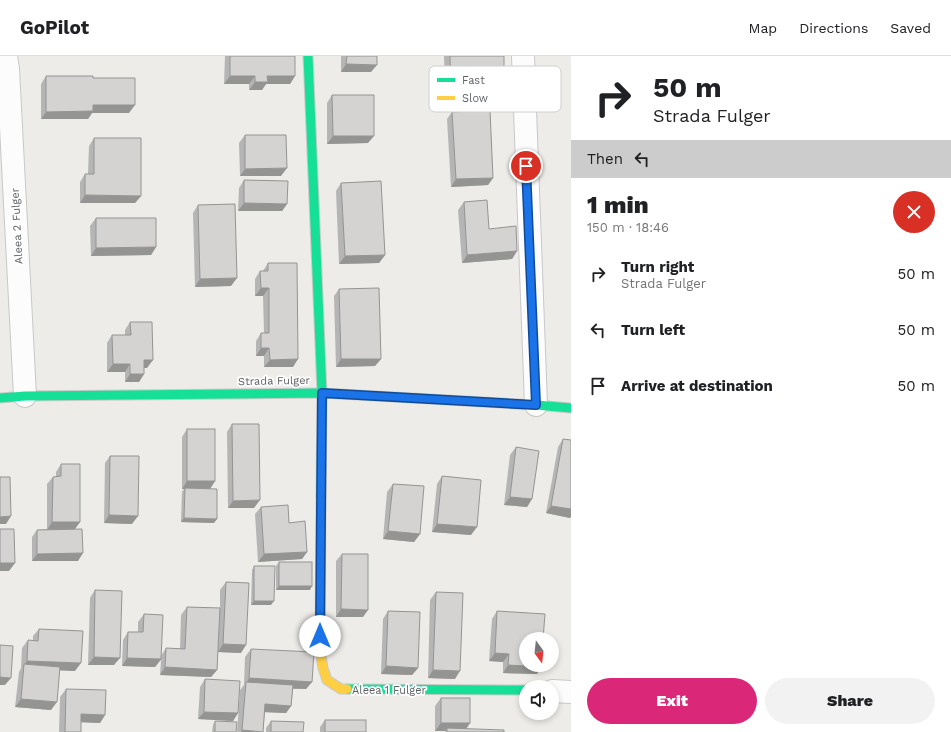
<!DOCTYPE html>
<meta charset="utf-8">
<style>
body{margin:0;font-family:"Work Sans",sans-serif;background:#f2f2f2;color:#202124;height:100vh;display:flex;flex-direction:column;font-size:15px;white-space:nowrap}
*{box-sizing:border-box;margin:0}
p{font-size:13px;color:#757577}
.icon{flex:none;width:22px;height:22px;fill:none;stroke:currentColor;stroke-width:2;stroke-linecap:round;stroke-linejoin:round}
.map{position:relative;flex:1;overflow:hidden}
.sheet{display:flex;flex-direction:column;background:#fff;width:380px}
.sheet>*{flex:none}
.hud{background:#fff;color:#202124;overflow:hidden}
.needle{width:26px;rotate:165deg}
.tools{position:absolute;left:519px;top:576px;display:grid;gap:8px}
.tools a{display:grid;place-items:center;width:40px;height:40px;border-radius:50%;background:#fff;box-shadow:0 2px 6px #0003;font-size:20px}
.pin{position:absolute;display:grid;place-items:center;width:34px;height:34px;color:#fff;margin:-17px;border:2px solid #fff;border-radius:50%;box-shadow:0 1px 4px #0007}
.me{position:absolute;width:44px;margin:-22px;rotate:0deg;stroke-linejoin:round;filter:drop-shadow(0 0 3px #0008)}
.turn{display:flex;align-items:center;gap:14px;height:84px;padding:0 16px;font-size:18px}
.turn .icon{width:52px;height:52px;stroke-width:2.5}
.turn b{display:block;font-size:28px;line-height:34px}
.then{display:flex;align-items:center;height:38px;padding:0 16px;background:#0003;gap:8px;font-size:15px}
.round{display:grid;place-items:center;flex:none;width:42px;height:42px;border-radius:21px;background:#f2f2f2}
.head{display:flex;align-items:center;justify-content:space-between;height:68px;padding:0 16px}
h1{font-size:24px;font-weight:800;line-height:30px}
.primary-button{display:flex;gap:8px;margin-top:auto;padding:8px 16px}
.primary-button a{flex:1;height:46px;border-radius:24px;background:#db2777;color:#fff;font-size:16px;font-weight:800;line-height:46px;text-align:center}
.primary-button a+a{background:#f2f2f2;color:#202124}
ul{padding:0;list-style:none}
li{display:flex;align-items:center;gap:12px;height:56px;padding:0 16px}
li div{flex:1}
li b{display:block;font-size:15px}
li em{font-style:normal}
header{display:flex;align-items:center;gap:24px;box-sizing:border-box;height:56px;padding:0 20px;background:#fff;border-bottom:1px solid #e0e0e0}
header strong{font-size:19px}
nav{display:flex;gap:22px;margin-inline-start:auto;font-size:14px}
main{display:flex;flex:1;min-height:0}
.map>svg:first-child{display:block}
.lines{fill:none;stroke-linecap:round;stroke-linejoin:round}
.street-casing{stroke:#c8c8c8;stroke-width:24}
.fast-casing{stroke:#cacaca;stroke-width:11}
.slow-casing{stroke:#cacaca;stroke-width:11}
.street{stroke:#fcfcfc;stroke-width:22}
.fast{stroke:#16e098;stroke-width:9}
.slow{stroke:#ffcf43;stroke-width:9}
.wall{fill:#b6b5b5}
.shaded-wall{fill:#949493}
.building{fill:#d4d3d2;stroke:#949493}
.route-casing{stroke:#114b97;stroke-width:10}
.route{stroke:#1a73e8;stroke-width:7}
.labels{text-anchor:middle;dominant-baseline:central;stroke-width:3.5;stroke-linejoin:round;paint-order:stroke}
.street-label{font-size:11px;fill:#5e6266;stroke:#fff}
.key{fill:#fff;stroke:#cfd0d1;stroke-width:1}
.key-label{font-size:11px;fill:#5e6266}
</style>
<header>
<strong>GoPilot</strong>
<nav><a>Map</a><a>Directions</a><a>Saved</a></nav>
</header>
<main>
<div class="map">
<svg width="571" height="676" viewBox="0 0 571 676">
<rect width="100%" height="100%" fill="#edece9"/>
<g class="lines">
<defs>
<g id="street">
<path d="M6,0L8,13L25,340"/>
<path d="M523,0L536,349"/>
<path d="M552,635L571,636"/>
</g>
<g id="fast">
<path d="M308,0L322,337L321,440"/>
<path d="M0,342L25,340L322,337L536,349L571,352"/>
<path d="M347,633L526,634"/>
</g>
<path id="slow" d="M321,440L320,594L323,612L327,624L341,633H347"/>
</defs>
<!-- street casing -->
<use href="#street" class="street-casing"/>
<!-- fast casing -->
<use href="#fast" class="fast-casing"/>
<!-- slow casing -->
<use href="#slow" class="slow-casing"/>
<!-- street -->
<use href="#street" class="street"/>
<!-- fast -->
<use href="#fast" class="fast"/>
<!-- slow -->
<use href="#slow" class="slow"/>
</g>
<!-- wall -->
<g class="wall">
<path d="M225,0H295V20L290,28H266L262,34H249V28H224Z"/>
<path d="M341,0H377L371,16H341Z"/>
<path d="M444,0H504V15L499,22L485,23V42L480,49L445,50Z"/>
<path d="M46,20L93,22L129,57H92L88,63H41V28Z"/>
<path d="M332,39L368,87L327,88V47Z"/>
<path d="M452,56L493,122L488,129L451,131L447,63Z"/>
<path d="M245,79L281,120H240L239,87Z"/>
<path d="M94,82L141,140L135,147H80V126L85,118H88L89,90Z"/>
<path d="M244,124L287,148L282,155H238L239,132Z"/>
<path d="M341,127L385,199L379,207L339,208L336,135Z"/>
<path d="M464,146L489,173L517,195L512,203L462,207L458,154Z"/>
<path d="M198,149L231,230L195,231L193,157Z"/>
<path d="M96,162L156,191L151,199L91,200L90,170Z"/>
<path d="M268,207L293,311H264V300H256V285L261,277H264L263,240H255V223L260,215H263Z"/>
<path d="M339,233L381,303L375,310L336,311L334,240Z"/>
<path d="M130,266L147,312H144V318L139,326H125V316H107V287L112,279H125V274Z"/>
<path d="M232,368L254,452H228L227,376Z"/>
<path d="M187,373L215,425L210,433L214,467L181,466L182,436L184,433H182V381Z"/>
<path d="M563,383L570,462L546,457L558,391Z"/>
<path d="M516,391L532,443L527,451L504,449L510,399Z"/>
<path d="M110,400L132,468L104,467L105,407Z"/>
<path d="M61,408L80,466L75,473L78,505H32V481L37,474L47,473V428L53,421H56V416Z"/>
<path d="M442,420L471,479L432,476L437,428Z"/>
<path d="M393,428L420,478L414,486L383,483L387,436Z"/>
<path d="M261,451L289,467L307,496L302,503L258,506L255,458Z"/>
<path d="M342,498L363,561H336V505Z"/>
<path d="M279,506L310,534H276V510Z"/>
<path d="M254,510L271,549H251L252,514Z"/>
<path d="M226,526L241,597L218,596L217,614L211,621L160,619L161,604L155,611L122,610L123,584L128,576H138V566L144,558L161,600L166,592L180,593L181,559L187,551L220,552V534Z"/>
<path d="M95,534L114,609H88L90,542Z"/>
<path d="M436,536L455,623L428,622L430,544Z"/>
<path d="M388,555L418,612L412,619L381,618L383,563Z"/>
<path d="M497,555L537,618L503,617V606L489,605L492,563Z"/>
<path d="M39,573L75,615L59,614L51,654L15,651L19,616L21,612L22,592L28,584L33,585V580Z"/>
<path d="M251,593L312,626L306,633H293L291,650L286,657L265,656L263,676H237L240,634L244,629L245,601Z"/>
<path d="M205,623L238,657L233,665L198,663L200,631Z"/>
<path d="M66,633L105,659L100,667L81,666V676H59L60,641Z"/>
<path d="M441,642L466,673L504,676H445L446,675H435V650Z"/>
<path d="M325,664L366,676H320V671Z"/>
<path d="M215,665L236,676H212L213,669Z"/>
<path d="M271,665L303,676H266V672Z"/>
</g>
<!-- shaded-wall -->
<g class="shaded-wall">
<path d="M346,8L377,9L371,16H341Z"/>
<path d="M485,15H504L499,22L479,23Z"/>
<path d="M230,20H255L249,28H224Z"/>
<path d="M267,20H295L290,28H266L262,34H249L255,26Z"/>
<path d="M485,42L480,49L445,50L451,43Z"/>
<path d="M93,49H135L129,57H92L88,63H41L46,56Z"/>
<path d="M333,80H374L368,87L327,88Z"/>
<path d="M287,112L281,120H240L245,113Z"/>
<path d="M493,122L488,129L451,131L456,123Z"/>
<path d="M85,139L141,140L135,147H80Z"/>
<path d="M244,147L287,148L282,155H238Z"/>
<path d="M156,191L151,199L91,200L96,192Z"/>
<path d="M517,195L512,203L462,207L467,199Z"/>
<path d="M385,199L379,207L339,208L345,200Z"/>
<path d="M237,222L231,230L195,231L200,223Z"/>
<path d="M261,232H269L263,240H255Z"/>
<path d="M261,292H269L264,300H256Z"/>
<path d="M298,303L293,311H264L270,304Z"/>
<path d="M341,303H381L375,310L336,311Z"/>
<path d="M144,304H153L147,312H139Z"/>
<path d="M113,308H130L125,316H107Z"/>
<path d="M130,318H144L139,326H125Z"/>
<path d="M187,425H215L210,433H182Z"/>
<path d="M510,441L532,443L527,451L504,449Z"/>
<path d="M260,444L254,452H228L233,445Z"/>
<path d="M551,450L571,453V461L570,462L546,457Z"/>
<path d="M109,459L138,460L132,468L104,467Z"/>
<path d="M11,460L6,468H0V461Z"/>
<path d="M184,462L217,463L214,467L181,466Z"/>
<path d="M52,466H80L74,474H47Z"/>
<path d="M437,468L477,471L471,479L432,476Z"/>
<path d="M388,475L420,478L414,486L383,483Z"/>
<path d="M307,496L302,503L258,506L264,498Z"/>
<path d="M83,497L78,505H32L37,498Z"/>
<path d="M0,507H15L9,515H0Z"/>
<path d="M279,530H312L310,534H276Z"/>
<path d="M254,545H274L271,549H251Z"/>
<path d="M341,553L368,554L363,561H336Z"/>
<path d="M223,588L246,589L241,597L218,596Z"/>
<path d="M495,597L509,598L503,606L489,605Z"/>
<path d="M94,601L120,602L114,609H88Z"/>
<path d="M127,602L161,603L155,611L122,610Z"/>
<path d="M27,605L81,607L75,615L24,613V609Z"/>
<path d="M508,609L542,611L537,618L503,617Z"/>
<path d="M386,610L418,612L412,619L381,618Z"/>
<path d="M165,611L217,614L211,621L160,619Z"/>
<path d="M433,614L460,615L455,623L428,622Z"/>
<path d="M0,621L11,622L5,629H0Z"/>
<path d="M249,622L312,626L306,633L245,630Z"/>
<path d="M21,643L57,646L51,654L15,651Z"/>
<path d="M265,648L291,650L286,657L260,656Z"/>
<path d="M204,656L238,657L233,665L198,663Z"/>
<path d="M81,658L105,659L100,667L75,666Z"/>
<path d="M441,667H470L465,675L447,672L446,675H435Z"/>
<path d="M242,674L262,676H241Z"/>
</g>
<!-- building -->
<g class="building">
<path d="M230,0H295V20H267L268,26H255V20H230Z"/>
<path d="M347,0H377V9L346,8Z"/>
<path d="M450,0H504V15H485V42L451,43Z"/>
<path d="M46,20H93V22H135V49H93V55L46,56Z"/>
<path d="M332,39H374V80H333Z"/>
<path d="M490,54L493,122L456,123L452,56Z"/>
<path d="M245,79H286L287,112L245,113Z"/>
<path d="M94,82H141V140L85,139V118H94Z"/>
<path d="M244,124L288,125L287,148L244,147Z"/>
<path d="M381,125L385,199L345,200L341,127Z"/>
<path d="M487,144L489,173L516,170L517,195L467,199L464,146Z"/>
<path d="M235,148L237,222L200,223L198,149Z"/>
<path d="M96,162H156V191L96,192Z"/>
<path d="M268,207H297L298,303L270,304L269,292H261V277H269V232H261L260,215H268Z"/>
<path d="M379,232L381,303H341L339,233Z"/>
<path d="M130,266H152L153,304H144V318H130V308H113L112,279H131Z"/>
<path d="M232,368H259L260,444L233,445Z"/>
<rect x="187" y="373" width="28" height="52"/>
<path d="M563,383L571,384V453L551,450Z"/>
<path d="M516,391L539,395L532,443L510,441Z"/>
<path d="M110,400H139L138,460L109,459Z"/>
<path d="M61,408H80V466H52L53,421L61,420Z"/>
<path d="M442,420L481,424L477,471L437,468Z"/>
<path d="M0,421H10L11,460L0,461Z"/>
<path d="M393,428L424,430L420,478L388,475Z"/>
<path d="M185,432L217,433V463L184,462Z"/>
<path d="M288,449L289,467L305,465L307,496L264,498L261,451Z"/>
<path d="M0,473H14L15,507H0Z"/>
<path d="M82,473L83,497L37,498V474Z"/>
<path d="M342,498H368V554L341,553Z"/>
<rect x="279" y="506" width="33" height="24"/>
<path d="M254,510H275L274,545H254Z"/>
<path d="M226,526L249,527L246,589L223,588Z"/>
<path d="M95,534L122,535L120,602L94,601Z"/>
<path d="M436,536L463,537L460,615L433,614Z"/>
<path d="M187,551L220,552L217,614L165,611L166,592L185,593Z"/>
<path d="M388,555L420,556L418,612L386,610Z"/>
<path d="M497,555L545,558L543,583H526V609H542V611L508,609L509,598L495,597Z"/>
<path d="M144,558L163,559L161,603L127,602L128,576H143Z"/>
<path d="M39,573L83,575L81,607L27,605L28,584L38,585Z"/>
<path d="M0,589L13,590L11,622L0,621Z"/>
<path d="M251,593L314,596L312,626L249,622Z"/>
<path d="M24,608L60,611L57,646L21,643Z"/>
<path d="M205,623L240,625L238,657L204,656Z"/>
<path d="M246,626L293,629L291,650L265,648L263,676L242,674Z"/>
<path d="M66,633L106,634L105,659L81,658V676H65Z"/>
<rect x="441" y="642" width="29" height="25"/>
<rect x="325" y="664" width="41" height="12"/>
<path d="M215,665L237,666L236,676H215Z"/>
<path d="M271,665L304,666L303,676H271Z"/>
<path d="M447,672L504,674V676H447Z"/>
</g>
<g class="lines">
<defs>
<path id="route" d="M320,580L322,337L536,349L526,110"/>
</defs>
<!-- route casing -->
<use href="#route" class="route-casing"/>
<!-- route -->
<use href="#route" class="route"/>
</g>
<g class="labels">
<!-- street labels -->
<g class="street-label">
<text transform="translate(17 170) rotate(-93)">Aleea 2 Fulger</text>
<text transform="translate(274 325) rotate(-1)">Strada Fulger</text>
<text x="389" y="634">Aleea 1 Fulger</text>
</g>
</g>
<!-- legend -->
<rect x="429" y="10" width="132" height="46" rx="6" class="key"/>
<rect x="437" y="22" width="18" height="4" fill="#16e098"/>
<rect x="437" y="40" width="18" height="4" fill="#ffcf43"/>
<g class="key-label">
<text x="462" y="28">Fast</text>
<text x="462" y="46">Slow</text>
</g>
</svg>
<div class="tools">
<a><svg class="needle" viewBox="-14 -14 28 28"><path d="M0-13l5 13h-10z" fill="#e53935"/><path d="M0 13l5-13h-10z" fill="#757577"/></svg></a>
<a><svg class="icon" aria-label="sound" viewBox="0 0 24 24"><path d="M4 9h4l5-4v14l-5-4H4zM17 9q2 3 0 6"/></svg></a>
</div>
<div class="pin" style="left:526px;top:110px;background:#d93025"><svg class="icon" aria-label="arrive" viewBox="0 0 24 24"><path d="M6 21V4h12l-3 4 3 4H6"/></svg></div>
<svg class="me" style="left:320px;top:580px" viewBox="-20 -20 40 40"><circle r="19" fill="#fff"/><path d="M0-13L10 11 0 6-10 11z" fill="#1a73e8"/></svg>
</div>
<section class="sheet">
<div class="hud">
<div class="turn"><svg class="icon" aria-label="right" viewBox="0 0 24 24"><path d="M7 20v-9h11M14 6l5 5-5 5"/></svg><div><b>50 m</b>Strada Fulger</div></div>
<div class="then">Then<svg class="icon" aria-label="left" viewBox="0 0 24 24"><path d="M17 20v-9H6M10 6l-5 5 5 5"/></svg></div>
</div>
<div class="head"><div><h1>1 min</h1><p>150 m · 18:46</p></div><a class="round" style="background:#d93025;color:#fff"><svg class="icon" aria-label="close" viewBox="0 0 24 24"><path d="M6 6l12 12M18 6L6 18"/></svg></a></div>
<ul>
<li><svg class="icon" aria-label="right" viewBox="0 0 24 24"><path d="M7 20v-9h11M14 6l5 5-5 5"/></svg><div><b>Turn right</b><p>Strada Fulger</p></div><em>50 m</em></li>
<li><svg class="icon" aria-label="left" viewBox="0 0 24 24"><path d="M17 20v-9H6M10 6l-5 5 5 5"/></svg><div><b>Turn left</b></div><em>50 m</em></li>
<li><svg class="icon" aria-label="arrive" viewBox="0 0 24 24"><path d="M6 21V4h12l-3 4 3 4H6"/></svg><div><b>Arrive at destination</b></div><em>50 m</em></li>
</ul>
<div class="primary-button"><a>Exit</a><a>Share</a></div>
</section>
</main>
